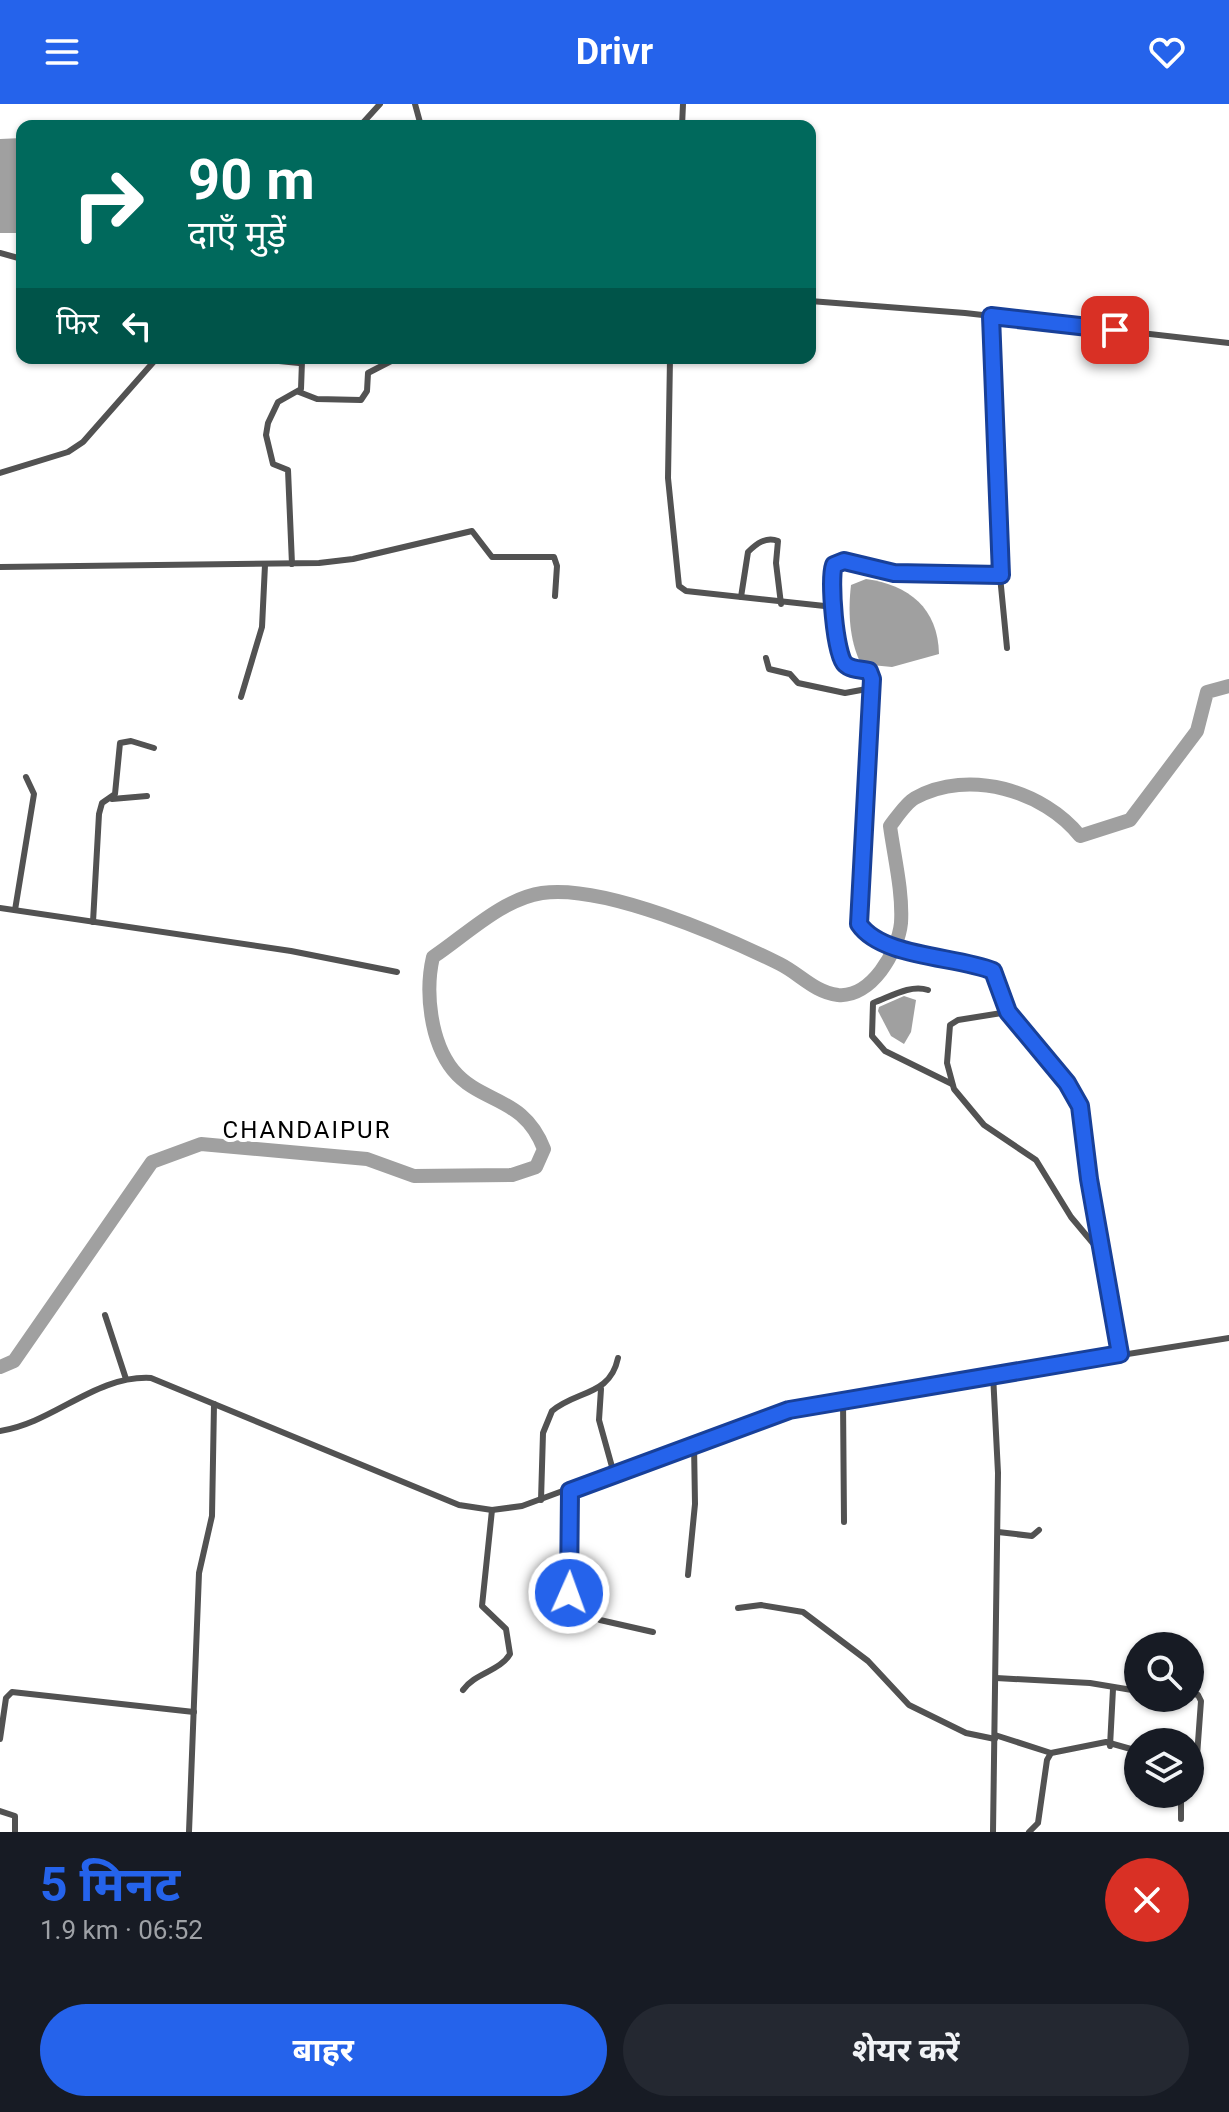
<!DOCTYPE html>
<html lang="hi">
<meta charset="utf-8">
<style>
body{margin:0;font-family:Roboto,"Noto Sans Devanagari",sans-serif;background:#242831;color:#f1f3f6;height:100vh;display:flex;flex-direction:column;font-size:30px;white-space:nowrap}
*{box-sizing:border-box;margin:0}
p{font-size:26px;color:#9ea1a6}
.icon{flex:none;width:44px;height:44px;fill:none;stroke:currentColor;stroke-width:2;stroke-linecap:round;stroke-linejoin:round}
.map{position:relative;height:1728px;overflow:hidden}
.details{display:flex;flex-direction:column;background:#171b24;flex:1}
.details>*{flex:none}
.top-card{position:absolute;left:16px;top:16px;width:800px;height:244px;border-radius:16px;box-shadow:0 2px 6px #0004;background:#00695c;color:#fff;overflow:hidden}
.controls{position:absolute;left:1124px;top:1528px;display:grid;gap:16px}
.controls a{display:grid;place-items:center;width:80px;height:80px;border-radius:50%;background:#171b24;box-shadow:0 2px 6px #0004;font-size:40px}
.pin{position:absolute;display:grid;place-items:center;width:68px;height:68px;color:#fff;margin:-34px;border-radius:16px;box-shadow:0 4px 12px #0006}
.me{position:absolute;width:88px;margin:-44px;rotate:2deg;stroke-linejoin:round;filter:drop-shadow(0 0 6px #0008)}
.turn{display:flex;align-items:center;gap:28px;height:168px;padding:0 40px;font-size:36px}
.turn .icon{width:104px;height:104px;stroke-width:2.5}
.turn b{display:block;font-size:56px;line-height:68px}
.then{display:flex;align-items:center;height:76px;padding:0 40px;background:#0003;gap:16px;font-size:30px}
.round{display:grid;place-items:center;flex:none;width:84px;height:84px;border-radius:42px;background:#242831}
.summary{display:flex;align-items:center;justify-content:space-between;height:136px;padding:0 40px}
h1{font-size:48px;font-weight:700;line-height:60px;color:#2563eb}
.button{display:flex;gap:16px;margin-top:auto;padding:16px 40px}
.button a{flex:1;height:92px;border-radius:48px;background:#2563eb;color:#fff;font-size:32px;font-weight:700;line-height:92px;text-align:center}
.button a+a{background:#242831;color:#f1f3f6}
header{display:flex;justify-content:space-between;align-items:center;height:104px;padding:0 40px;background:#2563eb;color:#fff;font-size:36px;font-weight:700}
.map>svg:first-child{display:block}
.water{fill:#a0a0a0}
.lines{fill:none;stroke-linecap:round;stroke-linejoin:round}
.river{stroke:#a0a0a0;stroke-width:14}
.minor{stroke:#525252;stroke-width:6}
.route-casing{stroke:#184099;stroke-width:20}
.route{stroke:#2563eb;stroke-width:14}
.labels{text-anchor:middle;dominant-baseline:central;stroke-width:8;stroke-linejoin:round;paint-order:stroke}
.quarter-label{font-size:24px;letter-spacing:2px;fill:#000;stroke:#fff}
</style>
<header><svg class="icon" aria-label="menu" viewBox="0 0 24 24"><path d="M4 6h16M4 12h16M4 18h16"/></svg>Drivr<svg class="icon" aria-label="heart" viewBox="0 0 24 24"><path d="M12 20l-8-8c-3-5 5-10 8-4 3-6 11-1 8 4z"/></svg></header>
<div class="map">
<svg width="1229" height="1728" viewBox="0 0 1229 1728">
<rect width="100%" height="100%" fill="#fff"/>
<!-- water -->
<g class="water">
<path d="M22,34V129H0V35Z"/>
<path d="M866,475C909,481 938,504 939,550L892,563L861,560C849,536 848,507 851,481Z"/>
<path d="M904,892L916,896L911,928L904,940L891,932L878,907L879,903Z"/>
</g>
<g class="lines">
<!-- river -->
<path class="river" d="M0,1263L14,1257L152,1058L201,1040L367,1055L414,1072L512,1071L536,1063L544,1045C523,991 482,1001 453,966C430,937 425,887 433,853C466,831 502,795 542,789C604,780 723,832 780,860C800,870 814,888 838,891C871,894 898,848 901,819C903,788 894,752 890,722C897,713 906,699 915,694C969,664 1044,687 1080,732L1130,716L1197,627L1207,588L1229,582"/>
<!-- minor -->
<g class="minor">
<path d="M415,0L421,22"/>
<path d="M360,22L380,0"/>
<path d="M682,22L683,0"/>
<path d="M0,149L22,155"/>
<path d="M810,197L965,209L1229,239"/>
<path d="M991,212L1001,471L894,469L844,457L832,465C830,480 836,551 845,560C851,566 861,565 869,567L872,575L867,714L858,814C865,851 964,854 993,867L1008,908L1067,979L1080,1002L1089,1075L1120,1250"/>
<path d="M250,254L299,259L306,254"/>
<path d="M670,254L668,374L679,482L686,487L834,503"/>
<path d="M299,288L317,295L361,296L367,287L368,269L397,254"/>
<path d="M0,369L68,348L83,338L157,254"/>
<path d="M292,460L288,366L273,360L266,331L268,319L278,298L301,285L302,257"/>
<path d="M0,463L319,459L353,455L472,427L492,453H554L557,462L555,492"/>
<path d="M1000,472L1007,544"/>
<path d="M741,493L748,448C756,440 766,432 778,437L776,459L781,500"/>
<path d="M766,554L769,565L790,570L798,579L845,589L872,584"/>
<path d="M241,593L262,523L265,461"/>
<path d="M112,695L147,692"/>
<path d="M0,804L291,847L397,868"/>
<path d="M15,806L34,690L26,673"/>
<path d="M93,818L99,710L102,699L115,690L120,639L131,637L154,644"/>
<path d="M928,886C910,880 890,893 873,899L872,932L885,947L952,980"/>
<path d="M1008,908L958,916L950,921L947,959L954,985L984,1021L1036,1056L1071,1113L1102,1150"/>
<path d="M105,1211L126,1275"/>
<path d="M601,1285L599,1316L614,1370"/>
<path d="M843,1295L844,1418"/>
<path d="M0,1327C54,1319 95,1271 151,1274L459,1401L492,1406L522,1402L760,1314L813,1300L1229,1234"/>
<path d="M570,1387L571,1496L600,1516L653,1528"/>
<path d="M541,1396L543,1329L552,1307C577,1286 610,1292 618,1254"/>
<path d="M998,1428L1032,1432L1039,1426"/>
<path d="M688,1471L695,1400L694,1340"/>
<path d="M738,1504L761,1501L803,1508L868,1557L909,1601L966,1629L995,1635"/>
<path d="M996,1574L1090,1579L1138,1587"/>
<path d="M463,1586C475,1569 500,1567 510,1550L506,1525L482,1502L492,1406"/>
<path d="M1190,1589L1198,1591L1201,1597L1197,1652L1190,1658"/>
<path d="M995,1631L1051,1649"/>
<path d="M0,1635L6,1594L12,1588L194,1608"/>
<path d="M1110,1642L1113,1585"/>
<path d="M0,1707L15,1712V1728"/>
<path d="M1181,1715V1690"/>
<path d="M189,1728L199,1469L212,1412L214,1300"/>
<path d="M993,1728L998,1369L993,1270"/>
<path d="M1029,1728L1038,1719L1047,1656L1051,1649L1106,1638L1138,1647"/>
</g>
</g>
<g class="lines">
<defs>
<path id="route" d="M569,1489L570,1387L789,1306L1120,1250L1089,1075L1080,1002L1067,979L1008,908L993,867C958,852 882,854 859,820L872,575L869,567C861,565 851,566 845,560C835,551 829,475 834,461L844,457L894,469L1001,471L991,212L1115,226"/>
</defs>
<!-- route casing -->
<use href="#route" class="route-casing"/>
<!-- route -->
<use href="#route" class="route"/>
</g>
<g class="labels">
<!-- quarter labels -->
<g class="quarter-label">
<text x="307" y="1026">CHANDAIPUR</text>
</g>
</g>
</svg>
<div class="controls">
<a><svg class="icon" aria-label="search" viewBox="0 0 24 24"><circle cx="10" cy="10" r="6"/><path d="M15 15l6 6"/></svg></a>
<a><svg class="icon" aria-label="layers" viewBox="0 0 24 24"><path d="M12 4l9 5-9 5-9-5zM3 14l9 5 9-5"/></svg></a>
</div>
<div class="pin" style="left:1115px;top:226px;background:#d93025"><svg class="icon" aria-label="arrive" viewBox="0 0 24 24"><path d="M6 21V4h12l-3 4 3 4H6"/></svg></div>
<svg class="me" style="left:569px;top:1489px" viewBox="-20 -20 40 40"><circle r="17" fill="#2563eb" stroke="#fff" stroke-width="3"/><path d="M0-11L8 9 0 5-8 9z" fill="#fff"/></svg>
<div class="top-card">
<div class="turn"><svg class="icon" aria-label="right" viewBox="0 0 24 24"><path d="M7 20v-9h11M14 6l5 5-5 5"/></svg><div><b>90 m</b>दाएँ मुड़ें</div></div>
<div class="then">फिर<svg class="icon" aria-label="left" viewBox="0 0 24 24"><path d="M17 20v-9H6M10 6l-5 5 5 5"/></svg></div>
</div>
</div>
<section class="details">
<div class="summary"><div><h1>5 मिनट</h1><p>1.9 km · 06:52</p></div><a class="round" style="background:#d93025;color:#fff"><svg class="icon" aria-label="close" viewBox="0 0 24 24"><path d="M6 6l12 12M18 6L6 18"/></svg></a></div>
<div class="button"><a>बाहर</a><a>शेयर करें</a></div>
</section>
